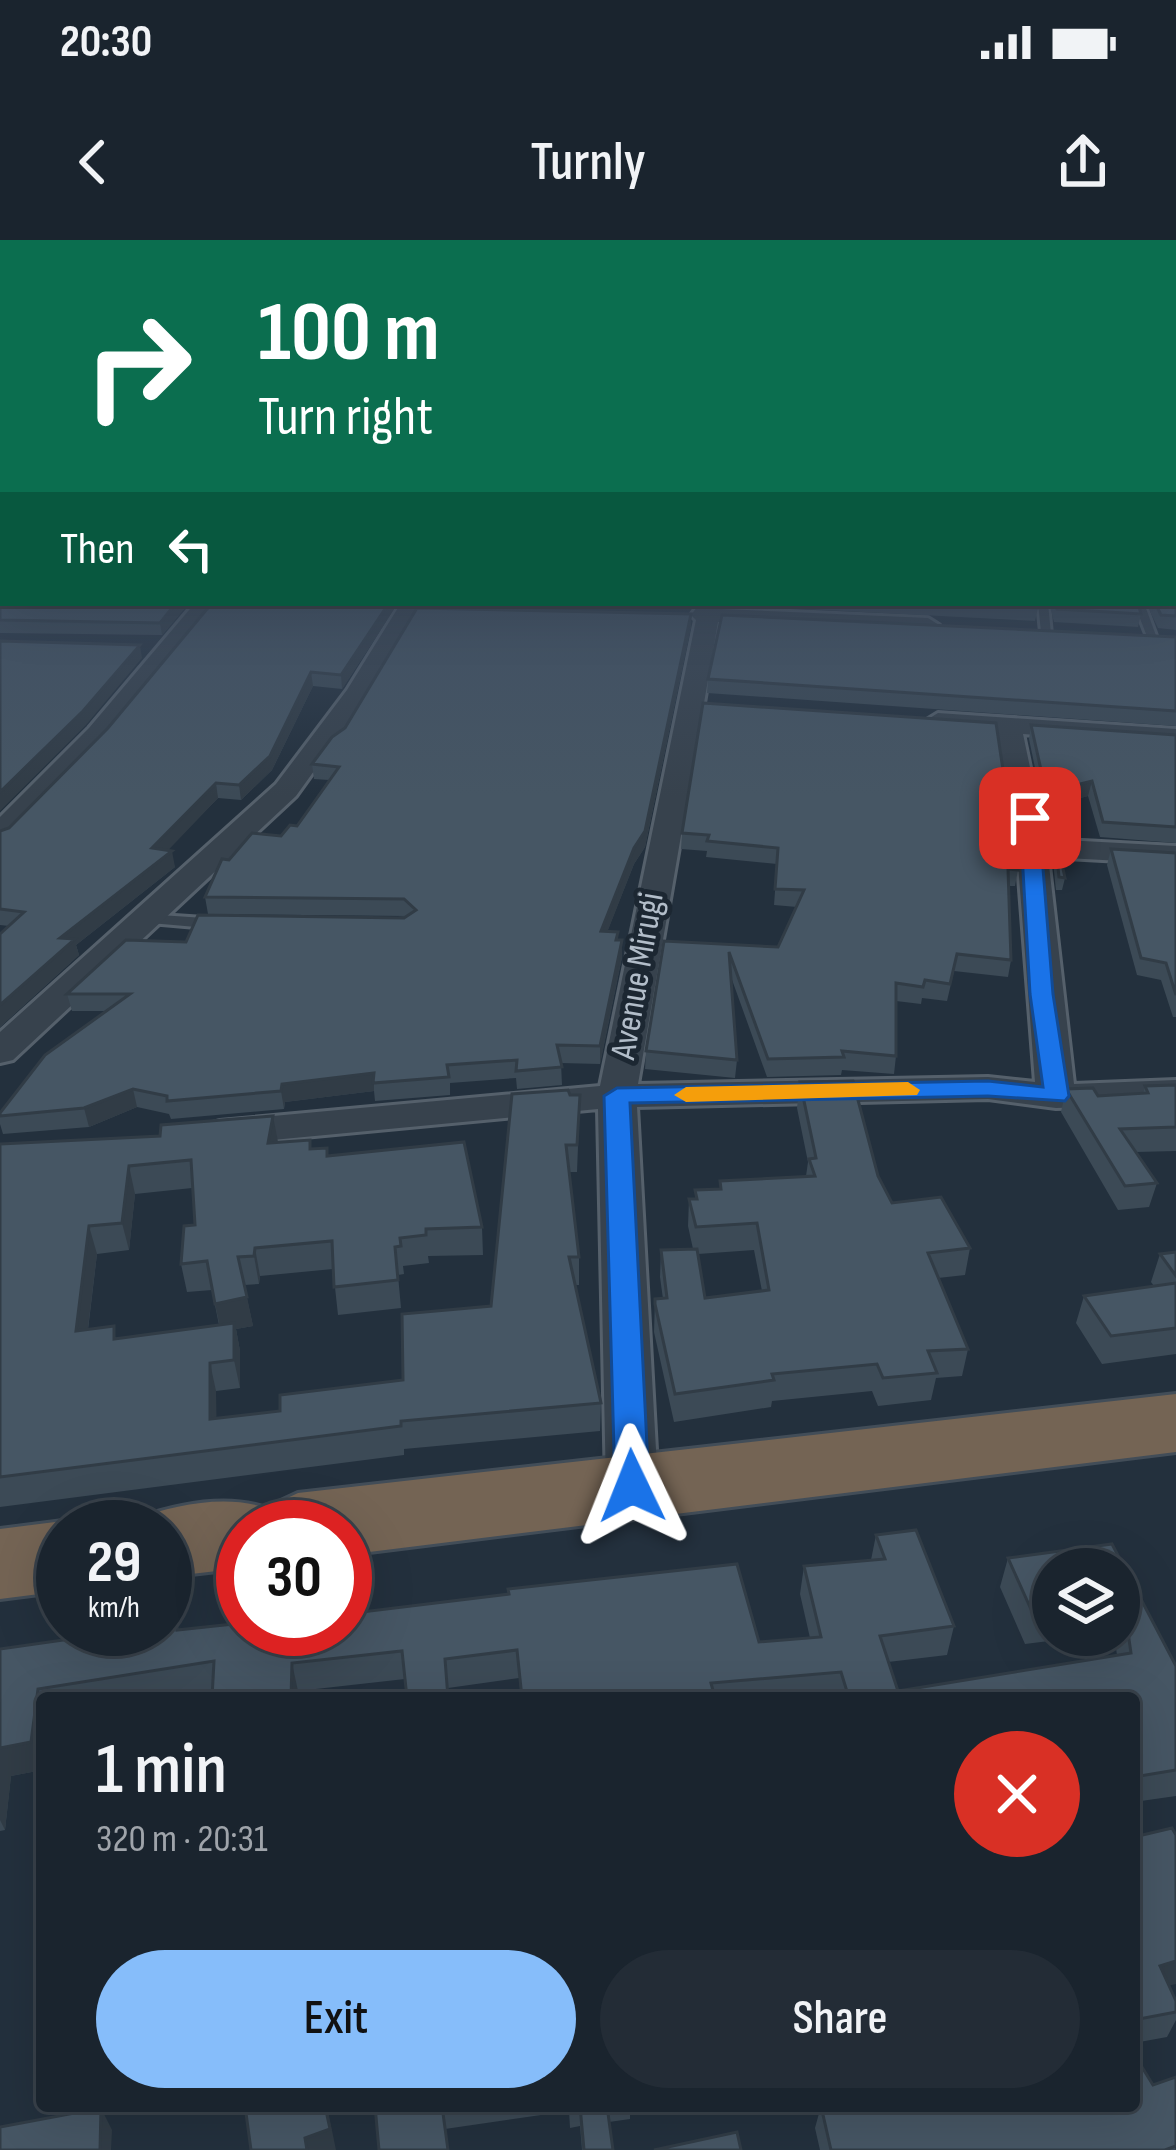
<!DOCTYPE html>
<meta charset="utf-8">
<style>
body{margin:0;font-family:"Sofia Sans Condensed",sans-serif;background:#232c36;color:#f1f3f6;height:100vh;display:flex;flex-direction:column;font-size:45px;white-space:nowrap}
*{box-sizing:border-box;margin:0}
p{font-size:39px;color:#9fa4aa}
.icon{flex:none;width:66px;height:66px;fill:none;stroke:currentColor;stroke-width:2;stroke-linecap:round;stroke-linejoin:round}
.map{position:relative;flex:1;overflow:hidden}
.drawer{position:absolute;left:36px;top:1452px;width:1104px;height:420px;display:flex;flex-direction:column;background:#1a242e;border-radius:12px;box-shadow:0 12px 48px #0002,0 0 0 3px #38414a}
.drawer>*{flex:none}
.top-card{position:absolute;left:0px;top:0px;width:1176px;height:366px;box-shadow:0 12px 48px #0002,0 0 0 3px #38414a;background:#0b6e4f;color:#fff;overflow:hidden}
.buttons{position:absolute;left:1032px;top:1308px;display:grid;gap:24px}
.buttons a{display:grid;place-items:center;width:108px;height:108px;border-radius:50%;background:#1a242e;box-shadow:0 12px 48px #0002,0 0 0 3px #38414a;font-size:60px}
.speed{position:absolute;left:36px;top:1260px;display:flex;gap:24px;font-size:60px;font-weight:700;text-align:center}
.speed>*{display:grid;place-content:center;width:156px;height:156px;border-radius:50%;background:#1a242e;box-shadow:0 12px 48px #0002,0 0 0 3px #38414a;line-height:1}
.speed small{font-size:30px;font-weight:400}
.speed .limit{border:18px solid #d22;background:#fff;color:#111}
.pin{position:absolute;display:grid;place-items:center;width:102px;height:102px;color:#fff;margin:-51px;border-radius:24px;box-shadow:0 6px 18px #0006}
.me{position:absolute;width:132px;margin:-66px;rotate:358deg;stroke-linejoin:round;filter:drop-shadow(0 0 9px #0008)}
.turn{display:flex;align-items:center;gap:42px;height:252px;padding:0 60px;font-size:54px}
.turn .icon{width:156px;height:156px;stroke-width:2.5}
.turn b{display:block;font-size:84px;line-height:102px}
.then{display:flex;align-items:center;height:114px;padding:0 60px;background:#0003;gap:24px;font-size:45px}
.round{display:grid;place-items:center;flex:none;width:126px;height:126px;border-radius:63px;background:#232c36}
.head{display:flex;align-items:center;justify-content:space-between;height:204px;padding:0 60px}
h1{font-size:72px;font-weight:600;line-height:90px}
.cta{display:flex;gap:24px;margin-top:auto;padding:24px 60px}
.cta a{flex:1;height:138px;border-radius:72px;background:#86bdfa;color:#111;font-size:48px;font-weight:600;line-height:138px;text-align:center}
.cta a+a{background:#232c36;color:#f1f3f6}
.status{display:flex;justify-content:space-between;align-items:center;height:84px;padding:0 60px;background:#1a242e;direction:ltr}
.status svg{height:33px;fill:currentColor}
header{display:flex;justify-content:space-between;align-items:center;height:156px;padding:0 60px;background:#1a242e;font-size:54px;font-weight:600}
.map>svg:first-child{display:block}
.lines{fill:none;stroke-linecap:round;stroke-linejoin:round}
.lane-casing{stroke:#55606b;stroke-width:6}
.street-casing{stroke:#55606b;stroke-width:6}
.highway-casing{stroke:#424d58;stroke-width:6}
.lane{fill:#37424d;fill-rule:evenodd}
.street{fill:#37424d;fill-rule:evenodd}
.highway{fill:#746454;fill-rule:evenodd}
.wall{fill:#3c4a56;fill-rule:evenodd}
.shaded-wall{fill:#313c46}
.building{fill:#465664;stroke:#313c46;stroke-width:3}
.route{fill:#1a73e8;stroke:#114b97;stroke-width:3}
.slow{fill:#f59e0b}
.labels{text-anchor:middle;dominant-baseline:central;stroke-width:10;stroke-linejoin:round;paint-order:stroke}
.street-label{font-size:36px;fill:#b2bdc9;stroke:#1c2732}
</style>
<div class="status"><b>20:30</b><svg viewBox="0 0 49 12"><path d="M0 12V9h3v3zM5 12V6h3v6zM10 12V3h3v9zM15 12V0h3v12zM26 1h20v11H26zM47 4h2v5h-2z"/></svg></div>
<header><svg class="icon" aria-label="back" viewBox="0 0 24 24"><path d="M15 5l-7 7 7 7"/></svg>Turnly<svg class="icon" aria-label="share" viewBox="0 0 24 24"><path d="M12 15V3M7 8l5-5 5 5M5 13v7h14v-7"/></svg></header>
<div class="map">
<svg width="1176" height="1910" viewBox="0 0 1176 1910">
<rect width="100%" height="100%" fill="#23303d"/>
<g class="lines">
<defs>
<g id="lane">
<path d="M1038,363H1048L1051,394L1041,392Z"/>
<path d="M1134,363H1144L1158,401L1148,399Z"/>
<path d="M145,674L219,679L227,684L219,689L139,682V676Z"/>
</g>
<g id="street">
<path d="M195,363H218L107,500L10,600L0,603V577L89,488Z"/>
<path d="M401,363H423L370,453L296,556L13,820L0,823V792L276,544L347,450Z"/>
<path d="M700,363H722L721,369L928,378L939,385L928,392L718,382L638,844L988,837L1035,842L1018,624L997,493L929,486L925,481L938,473L1176,489V505L1023,494L1045,599L1176,606V624L1048,617L1074,844L1176,840V864L1056,868L988,859L637,867L658,1246L650,1260L632,1266L614,1260L606,1246L598,869L220,905L206,901L200,893L206,885L220,881L600,846L696,380L691,375Z"/>
</g>
<g id="highway">
<path d="M1176,1154V1212L345,1315V1287H243V1328L165,1337V1287H131L135,1279C175,1265 225,1254 266,1268L298,1253Z"/>
<path d="M63,1281L80,1287H63V1351L0,1359V1289Z"/>
</g>
</defs>
<!-- lane casing -->
<use href="#lane" class="lane-casing"/>
<!-- street casing -->
<use href="#street" class="street-casing"/>
<!-- highway casing -->
<use href="#highway" class="highway-casing"/>
<!-- lane -->
<use href="#lane" class="lane"/>
<!-- street -->
<use href="#street" class="street"/>
<!-- highway -->
<use href="#highway" class="highway"/>
</g>
<!-- wall -->
<g class="wall">
<path d="M0,288L3,363H189L162,395L0,393Z"/>
<path d="M1176,303V390L1158,388L1146,363H1173Z"/>
<path d="M398,363L342,449L313,446L272,530L241,560L218,558L167,610L175,627L76,705L79,715L0,787V694L9,686L0,685V591L9,588Z"/>
<path d="M625,363H696L695,364Z"/>
<path d="M725,363H1037L1038,368L1035,381L726,365Z"/>
<path d="M1049,363H1138L1141,374L1138,387L1054,382Z"/>
<path d="M691,374V386L645,607L634,624L607,692L618,700H622V717L600,824L561,823L562,845L517,849L516,838L450,843V855L375,861L374,851L285,862L284,869L171,879L169,874L137,867L89,887L3,894L0,884V873L105,771H72L67,754L186,702L406,676L208,674L205,657L229,620L281,596L297,586L329,540L314,539L312,524Z"/>
<path d="M1176,397V486L707,453L708,439Z"/>
<path d="M703,463L1018,630L1015,646H1009L1011,720L1008,737L954,731L947,761L922,758L921,764L896,761V816L894,834L842,830L841,835L767,837L731,737L737,820L735,838L645,829L646,811L664,701L778,707L797,667L774,665L777,624L706,617L707,611L681,609L682,593Z"/>
<path d="M1031,485L1176,495V603L1100,597L1088,556L1050,566L1052,579L1049,595L1029,499Z"/>
<path d="M1056,609L1065,638L1062,650H1056L1053,622Z"/>
<path d="M1111,609L1176,613V777H1173L1161,740L1137,735L1107,625Z"/>
<path d="M800,842L878,936L892,963L970,1008L965,1035L938,1038L968,1109L962,1136L936,1138L931,1160L878,1166L872,1151L772,1161L771,1167L674,1182L654,1092L655,1059H663L660,1037L661,1010L693,1009L688,986L689,959H695V950L720,949V941L806,936L808,922L797,868ZM754,1010L762,1051L705,1058L698,1014Z"/>
<path d="M1176,845V911L1136,912L1157,943L1149,967L1118,970L1061,872L1066,849L1098,856L1143,854L1145,846Z"/>
<path d="M570,855H580L577,932H569L579,1017V1045H575L601,1163L600,1191L404,1209V1215L0,1267V904L278,903L311,909L328,916L482,987L483,1015L428,1016L429,1023L403,1026L404,1034L398,1035L401,1068L338,1075L333,1029L260,1036L259,1044L244,1045L253,1086L236,1089L240,1111V1148L216,1151V1178L280,1171L403,1140L491,1066ZM192,948L195,985L181,1024L187,1052L212,1050L219,1085L117,1098L88,1090L97,1014L129,1010L135,954Z"/>
<path d="M1176,1012V1114L1102,1124L1076,1083L1084,1056L1154,1046L1151,1042L1160,1014Z"/>
<path d="M876,1295L954,1386L947,1415L888,1422L898,1451L1117,1415L1114,1395H1119V1329H1053V1395H1097L1025,1404L1000,1347L1008,1318L1112,1304L1176,1426V1556L1134,1562V1458H521L519,1438L448,1448L405,1439L298,1451L213,1450L167,1458H42V1530L11,1536L5,1590L0,1591V1409L179,1389L759,1402L810,1398L800,1354L804,1326L871,1320Z"/>
<path d="M1134,1597L1169,1746L1176,1761V1780L1167,1797L1134,1803Z"/>
<path d="M1153,1845L1176,1910H820L815,1888L821,1866Z"/>
<path d="M375,1866H630V1879L609,1882L613,1910H582L580,1886L570,1888L569,1871L445,1889Z"/>
<path d="M737,1866H785L739,1875Z"/>
</g>
<!-- shaded-wall -->
<g class="shaded-wall">
<path d="M176,363H189L162,395L160,383Z"/>
<path d="M389,363H398L342,449L341,435Z"/>
<path d="M691,374V386L645,607L634,624L601,708V691Z"/>
<path d="M140,405L142,418L86,485L0,571V552Z"/>
<path d="M311,432L313,446L272,530L241,560L239,545Z"/>
<path d="M1092,541L1088,556L1049,566L1047,552Z"/>
<path d="M216,543L218,558L155,624L152,608Z"/>
<path d="M172,611L175,627L76,705L79,715L0,787V765L60,698Z"/>
<path d="M622,700V717L600,824V806Z"/>
<path d="M374,833V851L285,862L284,869L281,851L282,844Z"/>
<path d="M133,849L137,867L89,887L84,868Z"/>
<path d="M273,876L278,902L268,903Z"/>
<path d="M129,926L135,954L129,1010L122,983Z"/>
<path d="M89,986L97,1014L84,1120L76,1091Z"/>
<path d="M255,1008L260,1036L259,1044L254,1016Z"/>
<path d="M247,1057L253,1086L236,1089L240,1111V1148L234,1120L221,1092L215,1064Z"/>
<path d="M210,1123L216,1151L217,1207L210,1179Z"/>
<path d="M292,1423L298,1451V1458H291Z"/>
<path d="M38,1449L42,1458V1530L11,1536L5,1590L0,1580V1508Z"/>
<path d="M1176,1721V1744L1146,1751L1160,1726Z"/>
<path d="M325,1866H327L336,1910H307L305,1898Z"/>
<path d="M101,1868L112,1890L111,1910H100Z"/>
</g>
<!-- building -->
<g class="building">
<path d="M0,288H3V363H176L160,383L0,380Z"/>
<path d="M1176,303V376L1161,375L1155,363H1173V304Z"/>
<path d="M212,363H389L341,435L311,432L270,516L239,545L216,543L152,608L172,611L60,698L75,699L0,765V694L24,672L0,669V591L9,588L108,488Z"/>
<path d="M933,363H1037L1038,368Z"/>
<path d="M1055,363H1138L1141,374L1057,369Z"/>
<path d="M417,368L691,374L645,591L634,608L601,691L618,692L616,700H622L600,806L557,805L562,827L516,831L517,820L447,825L449,837L373,843L374,833L282,844L281,851L167,861V856L133,849L84,868L0,876V873L45,815L130,754H67L126,700L186,702L198,675L404,678L416,670L404,659L205,657L222,619L229,620L252,593L281,596L290,585L297,586L339,527L312,524L332,497L345,488Z"/>
<path d="M722,375L1176,397V471L708,439Z"/>
<path d="M0,401L140,405L83,471L0,552Z"/>
<path d="M703,463L996,483L1018,630L1008,629L1011,720L957,714L950,744L925,740L923,747L896,743V816L842,811L844,817L768,819L729,712L737,820L646,811L664,701L778,707L804,650L775,649L778,608L707,601L709,595L682,593Z"/>
<path d="M1031,485L1176,495V587L1103,582L1092,541L1047,552L1052,579Z"/>
<path d="M1056,609L1059,610L1065,638L1059,637Z"/>
<path d="M1111,609L1176,613V755L1166,723L1141,718Z"/>
<path d="M853,841L878,936L892,963L941,957L970,1008L928,1013L968,1109L928,1111L937,1133L883,1138L877,1124L772,1134L774,1140L675,1154L655,1064V1059L667,1058L661,1010L697,1009L705,1058L769,1050L757,983L696,987L689,959H697L695,950L721,949L720,941L815,936L809,919L816,918L800,842Z"/>
<path d="M1176,845V887L1120,889L1157,943L1125,946L1066,849L1093,848L1098,856L1148,853L1145,846Z"/>
<path d="M568,850L570,855H580L577,905H566L579,1017H569L601,1163L401,1181V1186L0,1237V904L160,896L161,885L273,876L268,903L310,900V909L327,908V916L464,902L482,987L426,989V995L400,998L401,1006L395,1007L398,1040L334,1047L332,1001L255,1008L254,1016L238,1017L247,1057L215,1064L207,1021L181,1024L184,986L195,985L191,920L129,926L122,983L89,986L76,1091L114,1086V1099L234,1083V1120L210,1123V1179L280,1171V1155L403,1140L402,1074L491,1066L512,854Z"/>
<path d="M1176,1012V1036L1160,1014Z"/>
<path d="M1176,1043V1088L1111,1096L1084,1056Z"/>
<path d="M916,1290L954,1386L880,1396L898,1451L1131,1413L1124,1365H1119V1329H1053V1374L1034,1376L1008,1318L1112,1304L1176,1426V1530L1134,1537V1458H849L841,1432L711,1443L715,1458H522L517,1410L445,1419L448,1458H407L402,1411L292,1423L291,1458H212L214,1421L38,1449L31,1502L0,1508V1409L140,1389H165V1385L177,1384V1390L243,1383V1389H345V1374L509,1354L508,1349L737,1324L759,1402L821,1397L804,1326L885,1319L876,1295Z"/>
<path d="M1172,1588L1176,1595V1721L1160,1726L1176,1761V1772L1134,1780V1597Z"/>
<path d="M1134,1814L1153,1845L1176,1837V1906L1165,1910H831L821,1866H1134Z"/>
<path d="M245,1866H325L330,1889L305,1898L307,1910H251Z"/>
<path d="M375,1866H442L448,1910H379Z"/>
<path d="M580,1866H607L613,1910H584Z"/>
<path d="M101,1868L100,1910H0V1887Z"/>
<path d="M737,1892L741,1910H654Z"/>
</g>
<!-- sky -->
<linearGradient id="sky" x2="0" y2="1"><stop stop-color="#131a22"/><stop offset="0.52" stop-color="#3f4e62"/><stop offset="1" stop-color="#3f4e62" stop-opacity="0"/></linearGradient>
<rect width="1176" height="556" fill="url(#sky)"/>
<!-- route -->
<path class="route" d="M1030,572L1039,578L1053,754L1069,856L1065,861L988,856L630,863L649,1246L644,1255L632,1259L620,1255L615,1246L604,856L617,848L988,841L1043,847L1030,754L1020,578Z"/>
<!-- slow -->
<path class="slow" d="M908,842L920,850L917,855L686,862L674,855L686,847Z"/>
<g class="labels">
<!-- street labels -->
<g class="street-label">
<text transform="translate(638 736) rotate(-80)">Avenue Mirugi</text>
</g>
</g>
</svg>
<div class="buttons">
<a><svg class="icon" aria-label="layers" viewBox="0 0 24 24"><path d="M12 4l9 5-9 5-9-5zM3 14l9 5 9-5"/></svg></a>
</div>
<div class="speed"><div>29<small>km/h</small></div><div class="limit">30</div></div>
<div class="pin" style="left:1030px;top:578px;background:#d93025"><svg class="icon" aria-label="arrive" viewBox="0 0 24 24"><path d="M6 21V4h12l-3 4 3 4H6"/></svg></div>
<svg class="me" style="left:632px;top:1246px" viewBox="-20 -20 40 40"><path d="M0-17L14 15 0 8-14 15z" fill="#1a73e8" stroke="#fff" stroke-width="4"/></svg>
<div class="top-card">
<div class="turn"><svg class="icon" aria-label="right" viewBox="0 0 24 24"><path d="M7 20v-9h11M14 6l5 5-5 5"/></svg><div><b>100 m</b>Turn right</div></div>
<div class="then">Then<svg class="icon" aria-label="left" viewBox="0 0 24 24"><path d="M17 20v-9H6M10 6l-5 5 5 5"/></svg></div>
</div>
<section class="drawer">
<div class="head"><div><h1>1 min</h1><p>320 m · 20:31</p></div><a class="round" style="background:#d93025;color:#fff"><svg class="icon" aria-label="close" viewBox="0 0 24 24"><path d="M6 6l12 12M18 6L6 18"/></svg></a></div>
<div class="cta"><a>Exit</a><a>Share</a></div>
</section>
</div>
